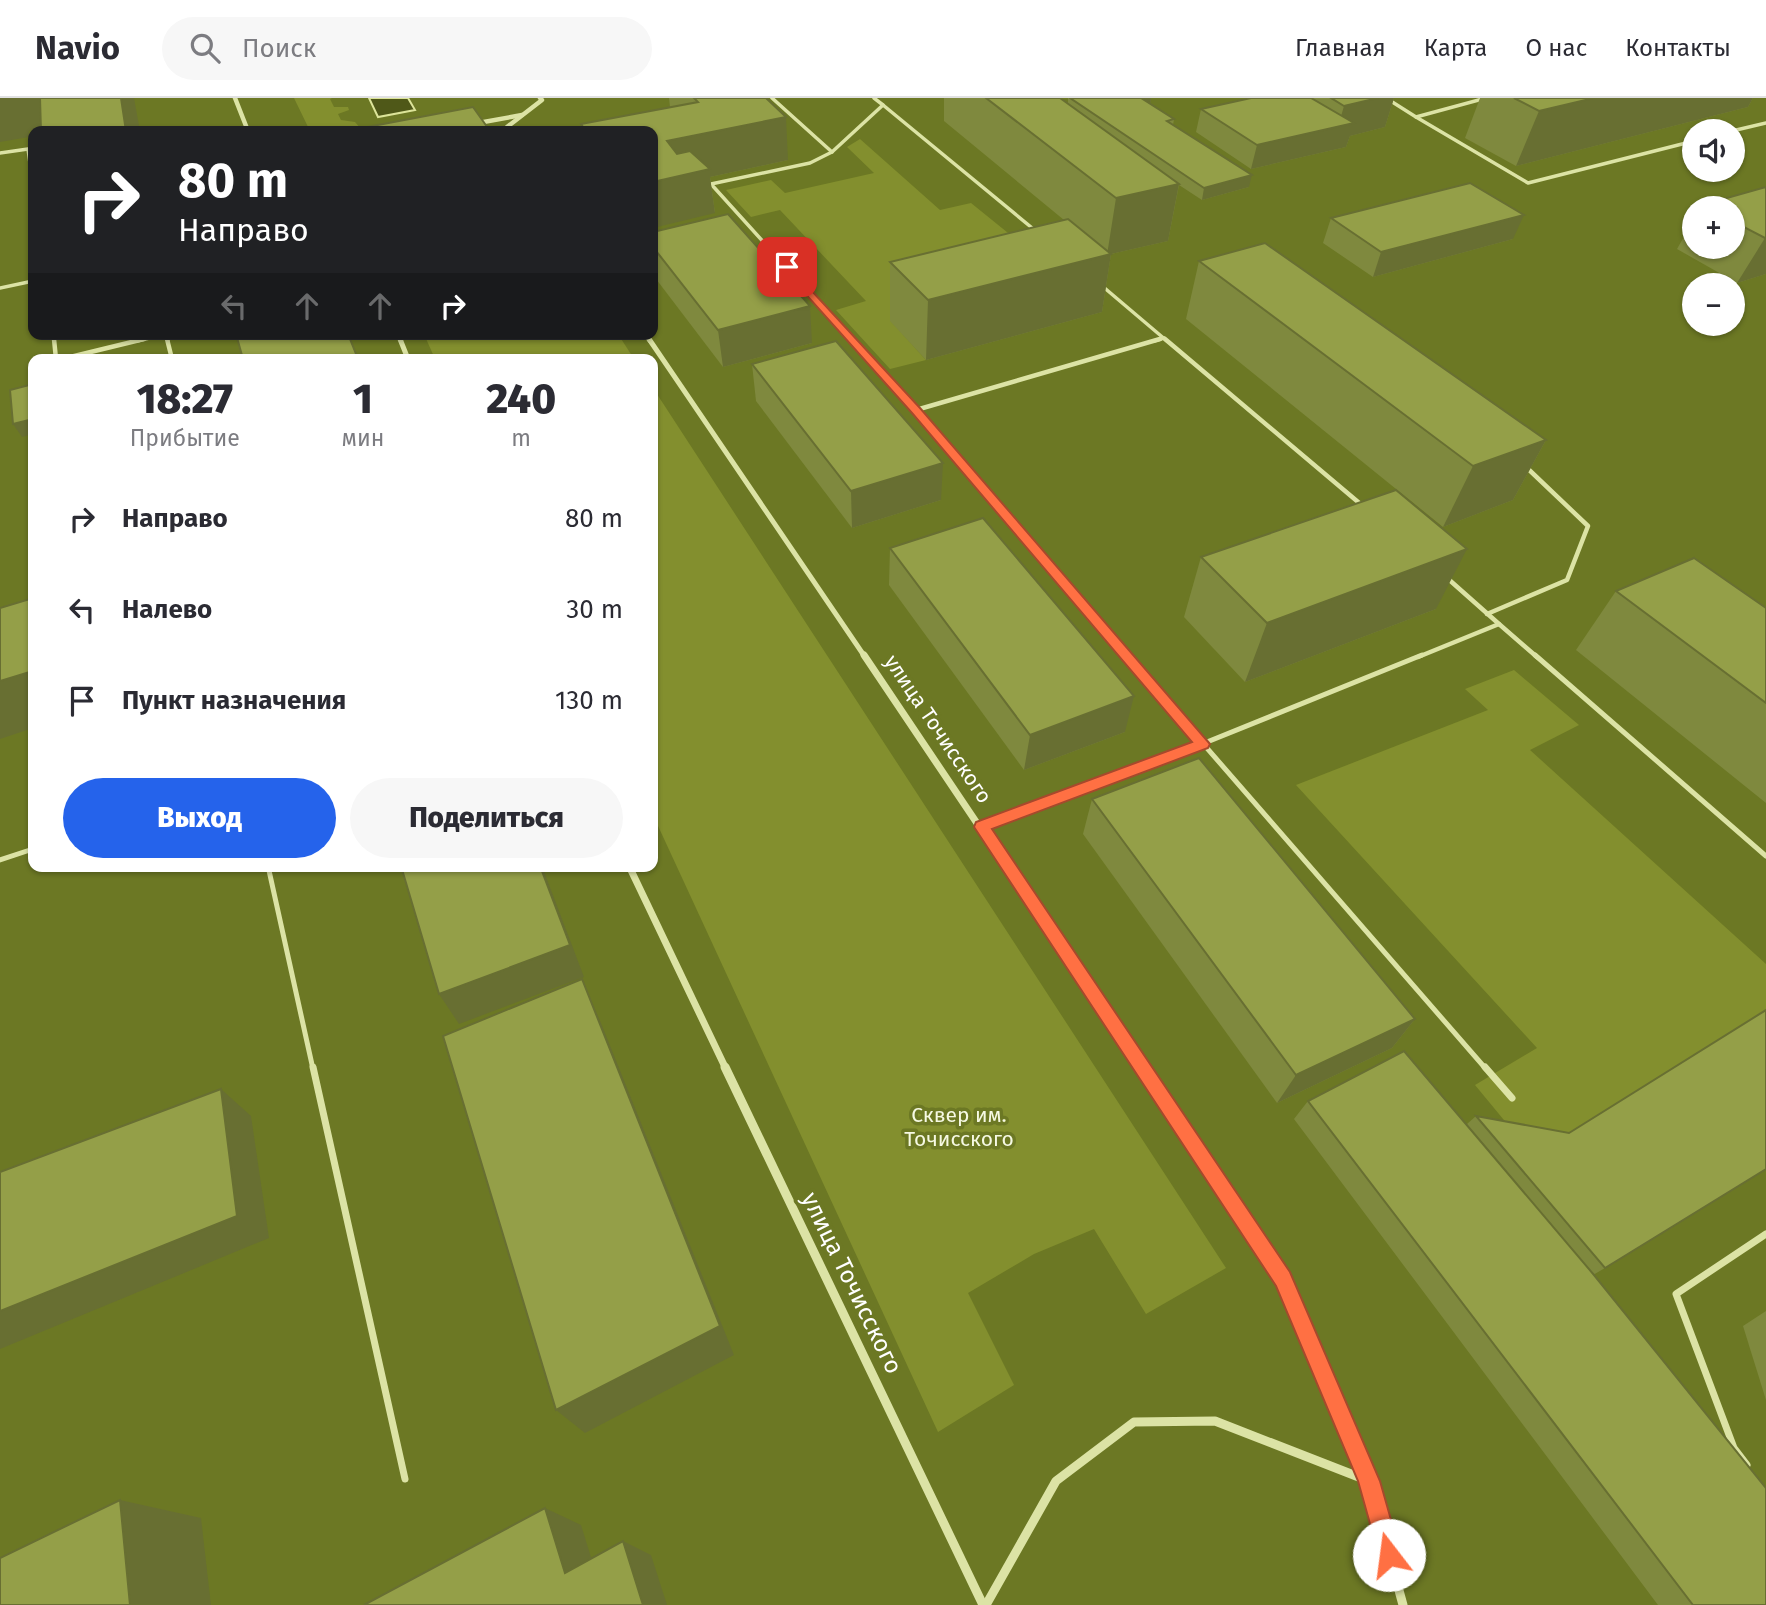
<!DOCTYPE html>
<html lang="ru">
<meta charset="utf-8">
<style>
body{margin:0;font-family:"Fira Sans",sans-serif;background:#f7f7f7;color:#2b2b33;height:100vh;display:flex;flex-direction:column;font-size:26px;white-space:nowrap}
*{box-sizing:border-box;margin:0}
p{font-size:23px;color:#7c7c81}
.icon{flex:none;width:38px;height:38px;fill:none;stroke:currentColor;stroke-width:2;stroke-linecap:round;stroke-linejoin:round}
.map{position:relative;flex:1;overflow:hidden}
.sheet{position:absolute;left:28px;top:256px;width:630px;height:518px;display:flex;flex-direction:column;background:#fff;border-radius:14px;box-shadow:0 2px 5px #0004}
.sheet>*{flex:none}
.top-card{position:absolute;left:28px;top:28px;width:630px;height:214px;border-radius:14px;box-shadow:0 2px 5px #0004;background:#202124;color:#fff;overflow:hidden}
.fabs{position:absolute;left:1682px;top:21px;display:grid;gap:14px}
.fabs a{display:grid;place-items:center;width:63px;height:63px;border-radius:50%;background:#fff;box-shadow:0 2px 5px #0004;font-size:35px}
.pin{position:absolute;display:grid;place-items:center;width:60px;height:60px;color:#fff;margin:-30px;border-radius:14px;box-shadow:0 4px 10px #0006}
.me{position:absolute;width:77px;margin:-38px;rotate:345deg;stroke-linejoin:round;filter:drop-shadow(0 0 5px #0008)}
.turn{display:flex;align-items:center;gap:24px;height:147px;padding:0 35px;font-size:32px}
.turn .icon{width:91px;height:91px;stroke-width:2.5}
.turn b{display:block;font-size:49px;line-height:60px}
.lanes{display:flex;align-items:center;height:66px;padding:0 35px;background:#0003;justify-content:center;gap:35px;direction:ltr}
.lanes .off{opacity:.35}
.eta{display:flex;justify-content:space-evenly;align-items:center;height:119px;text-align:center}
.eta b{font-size:42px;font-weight:800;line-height:49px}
.primary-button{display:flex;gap:14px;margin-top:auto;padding:14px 35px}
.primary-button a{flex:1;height:80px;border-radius:42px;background:#2563eb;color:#fff;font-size:28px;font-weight:800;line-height:80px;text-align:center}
.primary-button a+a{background:#f7f7f7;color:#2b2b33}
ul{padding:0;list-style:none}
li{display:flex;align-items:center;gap:21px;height:91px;padding:0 35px}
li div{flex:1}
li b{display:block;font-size:26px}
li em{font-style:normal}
header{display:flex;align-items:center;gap:42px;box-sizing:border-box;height:98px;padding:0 35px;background:#fff;border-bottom:2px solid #e1e1e2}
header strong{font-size:33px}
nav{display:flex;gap:38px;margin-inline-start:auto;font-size:24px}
.search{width:490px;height:63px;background:#f7f7f7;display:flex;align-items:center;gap:18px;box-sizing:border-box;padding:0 24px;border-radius:38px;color:#7c7c81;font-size:26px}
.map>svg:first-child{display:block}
.green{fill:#838f2e}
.water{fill:#4f5818;stroke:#dce499;stroke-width:2}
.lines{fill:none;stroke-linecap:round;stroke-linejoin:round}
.lane-far3{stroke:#dce3a5;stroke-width:3.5}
.lane-far2{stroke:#dce3a5;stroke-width:4.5}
.lane-far1{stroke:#dce3a5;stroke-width:5}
.lane{stroke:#dce3a5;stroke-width:7}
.street-far3{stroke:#dce3a5;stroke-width:4.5}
.street-far2{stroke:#dce3a5;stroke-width:5}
.street-far1{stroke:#dce3a5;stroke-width:7}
.street{stroke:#dce3a5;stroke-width:9}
.wall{fill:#7f893e}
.shaded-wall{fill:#686f32}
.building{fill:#949f48;stroke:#686f32;stroke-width:2}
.route{fill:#ff7043;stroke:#a6492c;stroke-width:2}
.labels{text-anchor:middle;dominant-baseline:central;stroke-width:7;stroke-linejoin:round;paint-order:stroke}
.street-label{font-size:21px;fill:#fff;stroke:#6c7824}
.park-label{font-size:21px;fill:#f6f9e3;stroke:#6c7824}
.near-street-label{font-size:24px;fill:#fff;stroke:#6c7824}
</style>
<header>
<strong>Navio</strong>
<div class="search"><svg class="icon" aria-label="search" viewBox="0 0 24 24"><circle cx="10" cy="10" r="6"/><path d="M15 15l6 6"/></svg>Поиск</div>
<nav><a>Главная</a><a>Карта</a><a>О нас</a><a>Контакты</a></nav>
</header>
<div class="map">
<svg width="1766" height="1507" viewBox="0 0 1766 1507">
<rect width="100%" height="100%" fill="#6c7824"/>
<!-- green -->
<g class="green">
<path d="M294,0H332L330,1L334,9H348L349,12L338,16L341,22L355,24L361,31L310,33Z"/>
<path d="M860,41L940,112L971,105L1061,178L890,222L926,262L890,271L836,212L866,203L780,112L751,119L726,92L771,82L785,95L874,75L847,49Z"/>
<path d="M424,236H618L634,261H435Z"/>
<path d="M653,290L1226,1170L1146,1216L1094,1131L1034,1156L968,1195L1014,1287L938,1334L653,717Z"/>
<path d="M1514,572L1579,627L1530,652L1766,866V917L1536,1061L1475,987L1537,950L1296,687L1488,612L1465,591Z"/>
</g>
<!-- water -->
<path class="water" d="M369,0H408L415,12L378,19Z"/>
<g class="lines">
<!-- lane-far3 -->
<g class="lane-far3">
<path d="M772,0L832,54"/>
<path d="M1386,0L1416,19L1486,0"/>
<path d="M883,7L1037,134"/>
<path d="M1416,19L1528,85L1694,43"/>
<path d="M1732,33L1766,25"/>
<path d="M0,55L28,51L33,87"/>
<path d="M1101,187L1167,243"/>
<path d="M0,190L33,183"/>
<path d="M53,236L54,243"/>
<path d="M137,243L166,236L168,243"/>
<path d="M853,243L711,86L810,65L832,54L883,7L874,0"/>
<path d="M1154,243L1164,240"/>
</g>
<!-- lane-far2 -->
<g class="lane-far2">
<path d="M54,241L56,261"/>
<path d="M167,241L172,261"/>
<path d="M852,241L916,312L1127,559"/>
<path d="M1165,241L1364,409"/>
<path d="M62,261L144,241"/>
<path d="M916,312L1160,241"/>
<path d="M1446,479L1499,526"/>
<path d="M1487,516L1567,482L1588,428L1525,368"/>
<path d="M1418,559L1499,526L1537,559"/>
</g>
<!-- lane-far1 -->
<g class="lane-far1">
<path d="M1126,557L1486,971"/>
<path d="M1535,557L1766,758"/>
<path d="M981,729L1202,646L1422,557"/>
<path d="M0,762L33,751"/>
<path d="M268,768L313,971"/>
</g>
<!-- lane -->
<g class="lane">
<path d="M313,969L405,1381"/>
<path d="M1485,969L1512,1000"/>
<path d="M1747,1367L1734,1350L1676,1196L1766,1136"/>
</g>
<!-- street-far3 -->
<g class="street-far3">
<path d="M235,0L248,33"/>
<path d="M478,25L522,17"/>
<path d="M510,33L507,29L542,2L540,0"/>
<path d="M398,236L401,243"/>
<path d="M645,236L650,243"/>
</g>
<!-- street-far2 -->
<g class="street-far2">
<path d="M400,241L408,261"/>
<path d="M649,241L865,559"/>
</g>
<!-- street-far1 -->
<g class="street-far1">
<path d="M864,557L1142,971"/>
<path d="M629,768L726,971"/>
</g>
<!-- street -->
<g class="street">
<path d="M725,969L983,1507"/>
<path d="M1141,969L1283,1181L1369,1383L1403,1507"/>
<path d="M986,1507L1056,1383L1134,1324L1215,1323L1369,1383"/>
</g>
</g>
<!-- wall -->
<g class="wall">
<path d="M669,0H766L788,62L710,79L715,115L653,33H582L581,26L670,9Z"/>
<path d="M944,0H1060L1068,5V0H1151L1150,6L1174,21L1173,27L1249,89L1202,102L1179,87L1168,143L1111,156L1102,214L926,262L890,223V164L1064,122L944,23Z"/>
<path d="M1251,0H1394L1385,29L1350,38L1346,49L1251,71L1196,34L1201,11Z"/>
<path d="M1480,0H1753L1748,9L1516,68L1465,40Z"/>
<path d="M1766,89V176L1737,185L1677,151L1694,121V149H1732V110H1700L1702,107Z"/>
<path d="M1331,120L1513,141L1373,179L1323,145Z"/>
<path d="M653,134L812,245L723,269L653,177Z"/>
<path d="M1199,163L1546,342L1513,402L1443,429L1186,221Z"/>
<path d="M752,266L941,402L852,430L756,303Z"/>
<path d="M890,450L1125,634L1024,672L889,487Z"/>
<path d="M1201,459L1436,511L1245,584L1184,519Z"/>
<path d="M1616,493L1766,510V705L1576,552Z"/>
<path d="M1092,701L1415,921L1392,950L1277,1005L1083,736Z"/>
<path d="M1308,1003L1467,1026L1476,1018L1605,1170L1593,1177L1766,1507H1658L1294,1021Z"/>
<path d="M1766,1213V1302L1743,1228Z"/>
</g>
<!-- shaded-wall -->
<g class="shaded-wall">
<path d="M0,0H47L61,28L29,33V39L0,44Z"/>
<path d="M121,0H134L140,33H126Z"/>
<path d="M1141,0H1151L1150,9Z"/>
<path d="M1378,0H1394L1385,29L1350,38L1346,49L1251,71L1257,47L1338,29L1344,8Z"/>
<path d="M1594,0H1753L1748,9L1516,68L1539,13Z"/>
<path d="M786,19L788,62L710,79L715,115L653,130V84L667,43Z"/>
<path d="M1252,77L1249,89L1202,102L1204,90Z"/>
<path d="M1179,86L1168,143L1111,156L1102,214L926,262L928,202L1107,157L1116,100Z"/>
<path d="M1524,117L1513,141L1373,179L1381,154Z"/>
<path d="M1766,139V176L1737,185L1765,140Z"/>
<path d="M810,208L812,245L723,269L718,232Z"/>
<path d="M33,321V336L22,339L13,326Z"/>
<path d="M1546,342L1513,402L1443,429L1473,368Z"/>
<path d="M943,365L941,402L852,430L851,393Z"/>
<path d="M1467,451L1436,511L1245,584L1267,525Z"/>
<path d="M33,573V630L0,641V583Z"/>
<path d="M1134,598L1125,634L1024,672L1030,637Z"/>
<path d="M540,768H542L584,879L459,926L439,896Z"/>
<path d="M582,881L603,930L734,1257L585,1335L556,1312Z"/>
<path d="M1415,921L1392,950L1277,1005L1296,977Z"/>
<path d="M221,991L251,1018L269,1140L0,1251V1213Z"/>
<path d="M120,1402L201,1420L211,1507H130Z"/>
<path d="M545,1410L581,1427L599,1485L565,1475Z"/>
<path d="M623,1443L651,1457L667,1507H643Z"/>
</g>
<!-- building -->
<g class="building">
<path d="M40,0H121L126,33H41Z"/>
<path d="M694,0H766L786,19L667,43L677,56L690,53L710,71L653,84V33H586L581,26L698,4Z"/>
<path d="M986,0H1060L1179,86L1116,100Z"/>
<path d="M1070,0H1141L1174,21L1167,23L1252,77L1204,90Z"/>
<path d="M1251,0H1311L1354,25L1257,47L1201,11Z"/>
<path d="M1331,0H1378L1344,8Z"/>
<path d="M1514,0H1594L1539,13Z"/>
<path d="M473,9L490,33H364L362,30Z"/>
<path d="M1470,85L1524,117L1381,154L1331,120Z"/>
<path d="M1766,89V139L1765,140L1732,123V110H1708L1702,107Z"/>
<path d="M728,116L810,208L718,232L653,149V134Z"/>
<path d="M1068,121L1111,156L928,202L890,164Z"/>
<path d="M1265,145L1546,342L1473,368L1199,163Z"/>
<path d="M236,236H348L358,261H243Z"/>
<path d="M836,243L943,365L851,393L752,266Z"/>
<path d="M33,286V321L13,326L10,292Z"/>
<path d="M1396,392L1467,451L1267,525L1201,459Z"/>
<path d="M983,420L1134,598L1030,637L890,450Z"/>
<path d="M1694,460L1766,510V605L1616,493Z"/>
<path d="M33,500V573L0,583V510Z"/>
<path d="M1199,660L1415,921L1296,977L1092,701Z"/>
<path d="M401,768H540L570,847L439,896Z"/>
<path d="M582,881L720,1228L556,1312L443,938Z"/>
<path d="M1766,912V1071L1605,1170L1476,1018L1569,1035Z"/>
<path d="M1404,953L1594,1177L1766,1390V1507H1693L1308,1003Z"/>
<path d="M221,991L237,1118L0,1213V1074Z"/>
<path d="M120,1402L130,1507H0V1460Z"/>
<path d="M545,1410L565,1475L623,1443L643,1507H364Z"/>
</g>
<!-- route -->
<path class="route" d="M787,166L920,310L1210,646L1208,650L992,731L1290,1174L1380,1383L1401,1457L1398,1465L1389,1469L1381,1465L1358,1383L1276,1188L974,729L976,724L1192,644L912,315L784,172L782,169Z"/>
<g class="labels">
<!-- street labels -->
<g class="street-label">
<text transform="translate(938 631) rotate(56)">улица Точисского</text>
</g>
<!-- park labels -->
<g class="park-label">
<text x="959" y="1017">Сквер им.<tspan x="959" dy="24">Точисского</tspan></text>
</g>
<!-- near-street labels -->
<g class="near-street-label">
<text transform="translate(852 1185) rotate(64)">улица Точисского</text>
</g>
</g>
</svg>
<div class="fabs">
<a><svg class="icon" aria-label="sound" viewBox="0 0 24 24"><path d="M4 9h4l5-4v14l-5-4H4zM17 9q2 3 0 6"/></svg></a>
<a>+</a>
<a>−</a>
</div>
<div class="pin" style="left:787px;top:169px;background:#d93025"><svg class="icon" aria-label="arrive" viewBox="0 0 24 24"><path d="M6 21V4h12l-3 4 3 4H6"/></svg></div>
<svg class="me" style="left:1389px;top:1457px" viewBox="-20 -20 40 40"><circle r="19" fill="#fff"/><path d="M0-13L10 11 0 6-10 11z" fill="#ff7043"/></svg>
<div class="top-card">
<div class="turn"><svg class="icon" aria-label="right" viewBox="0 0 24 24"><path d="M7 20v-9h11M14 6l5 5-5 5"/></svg><div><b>80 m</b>Направо</div></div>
<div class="lanes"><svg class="icon off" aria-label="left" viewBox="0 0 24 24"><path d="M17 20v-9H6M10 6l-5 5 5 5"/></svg><svg class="icon off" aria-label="ahead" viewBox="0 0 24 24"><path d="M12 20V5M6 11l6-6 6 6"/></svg><svg class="icon off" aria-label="ahead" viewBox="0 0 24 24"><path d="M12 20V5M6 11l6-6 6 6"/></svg><svg class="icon" aria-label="right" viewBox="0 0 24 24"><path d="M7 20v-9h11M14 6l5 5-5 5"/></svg></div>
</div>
<section class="sheet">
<div class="eta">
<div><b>18:27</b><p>Прибытие</p></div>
<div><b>1</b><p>мин</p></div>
<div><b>240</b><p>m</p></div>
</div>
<ul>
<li><svg class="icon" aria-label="right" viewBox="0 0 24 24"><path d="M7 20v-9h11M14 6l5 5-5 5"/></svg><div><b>Направо</b></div><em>80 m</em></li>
<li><svg class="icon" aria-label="left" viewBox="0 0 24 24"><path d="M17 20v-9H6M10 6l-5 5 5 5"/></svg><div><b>Налево</b></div><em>30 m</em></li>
<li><svg class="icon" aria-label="arrive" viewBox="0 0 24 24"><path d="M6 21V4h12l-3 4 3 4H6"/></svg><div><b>Пункт назначения</b></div><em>130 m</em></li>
</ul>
<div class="primary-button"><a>Выход</a><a>Поделиться</a></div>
</section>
</div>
